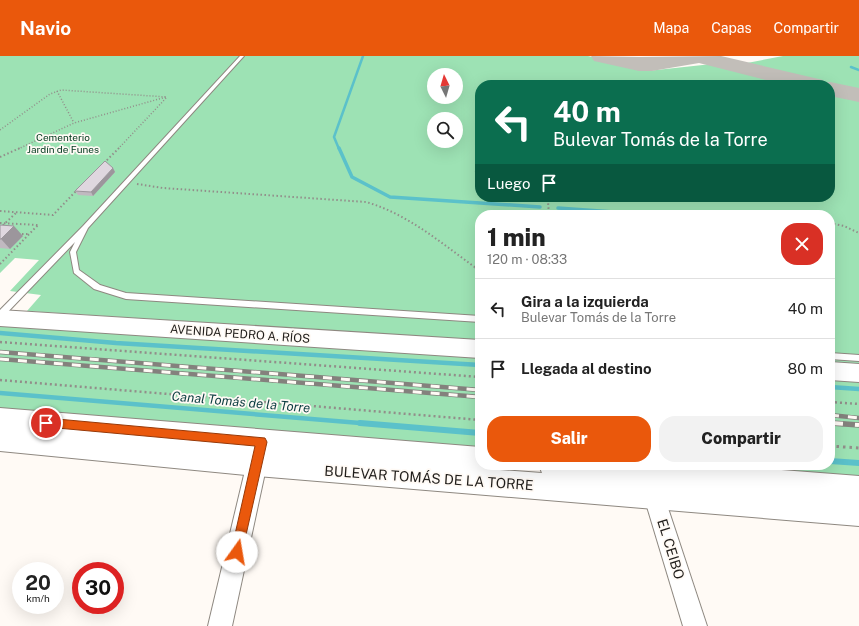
<!DOCTYPE html>
<html lang="es">
<meta charset="utf-8">
<style>
body{margin:0;font-family:"Public Sans",sans-serif;background:#f2f2f2;color:#222;height:100vh;display:flex;flex-direction:column;font-size:15px;white-space:nowrap}
*{box-sizing:border-box;margin:0}
p{font-size:13px;color:#767676}
.icon{flex:none;width:22px;height:22px;fill:none;stroke:currentColor;stroke-width:2;stroke-linecap:round;stroke-linejoin:round}
.map{position:relative;flex:1;overflow:hidden}
.drawer{position:absolute;left:475px;top:154px;width:360px;height:260px;display:flex;flex-direction:column;background:#fff;border-radius:16px;box-shadow:0 4px 16px #0002}
.drawer>*{flex:none}
.hud{position:absolute;left:475px;top:24px;width:360px;height:122px;border-radius:16px;box-shadow:0 4px 16px #0002;background:#0b6e4f;color:#fff;overflow:hidden}
.needle{width:26px;rotate:355deg}
.controls{position:absolute;left:427px;top:12px;display:grid;gap:8px}
.controls a{display:grid;place-items:center;width:36px;height:36px;border-radius:50%;background:#fff;box-shadow:0 4px 16px #0002;font-size:20px}
.speed{position:absolute;left:12px;top:506px;display:flex;gap:8px;font-size:20px;font-weight:700;text-align:center}
.speed>*{display:grid;place-content:center;width:52px;height:52px;border-radius:50%;background:#fff;box-shadow:0 4px 16px #0002;line-height:1}
.speed small{font-size:10px;font-weight:400}
.speed .limit{border:6px solid #d22;background:#fff;color:#111}
.pin{position:absolute;display:grid;place-items:center;width:34px;height:34px;color:#fff;margin:-17px;border:2px solid #fff;border-radius:50%;box-shadow:0 1px 4px #0007}
.me{position:absolute;width:44px;margin:-22px;rotate:13deg;stroke-linejoin:round;filter:drop-shadow(0 0 3px #0008)}
.turn{display:flex;align-items:center;gap:14px;height:84px;padding:0 12px;font-size:18px}
.turn .icon{width:52px;height:52px;stroke-width:2.5}
.turn b{display:block;font-size:28px;line-height:34px}
.then{display:flex;align-items:center;height:38px;padding:0 12px;background:#0003;gap:8px;font-size:15px}
.round{display:grid;place-items:center;flex:none;width:42px;height:42px;border-radius:16px;background:#f2f2f2}
.headline{display:flex;align-items:center;justify-content:space-between;height:68px;padding:0 12px}
h1{font-size:24px;font-weight:800;line-height:30px}
.action{display:flex;gap:8px;margin-top:auto;padding:8px 12px}
.action a{flex:1;height:46px;border-radius:16px;background:#ea580c;color:#fff;font-size:16px;font-weight:800;line-height:46px;text-align:center}
.action a+a{background:#f2f2f2;color:#222}
ul{padding:0;list-style:none}
li{display:flex;align-items:center;gap:12px;height:60px;padding:0 12px;border-top:1px solid #e0e0e0}
li div{flex:1}
li b{display:block;font-size:15px}
li em{font-style:normal}
header{display:flex;align-items:center;gap:24px;box-sizing:border-box;height:56px;padding:0 20px;background:#ea580c;color:#fff}
header strong{font-size:19px}
nav{display:flex;gap:22px;margin-inline-start:auto;font-size:14px}
.map>svg:first-child{display:block}
.green{fill:#9de2b4;fill-rule:evenodd}
.lines{fill:none;stroke-linecap:round;stroke-linejoin:round}
.stream-far3{stroke:#5bc1ca;stroke-width:2.5}
.stream-far2{stroke:#5bc1ca;stroke-width:3.5}
.stream-far1{stroke:#5bc1ca;stroke-width:4.5}
.stream{stroke:#5bc1ca;stroke-width:6}
.taxiway{fill:#c2beb9;fill-rule:evenodd}
.lane-casing{stroke:#8e8880;stroke-width:2}
.street-casing{stroke:#8e8880;stroke-width:2}
.secondary-casing{stroke:#8e8880;stroke-width:2}
.path-far3{stroke:#928e8a;stroke-width:1.5;stroke-dasharray:1 2;stroke-linecap:butt}
.path-far2{stroke:#928e8a;stroke-width:2;stroke-dasharray:1.5 2.5;stroke-linecap:butt}
.path-far1{stroke:#928e8a;stroke-width:2.5;stroke-dasharray:2 3;stroke-linecap:butt}
.path{stroke:#928e8a;stroke-width:3;stroke-dasharray:2.5 4;stroke-linecap:butt}
.lane{fill:#fff;fill-rule:evenodd}
.street{fill:#fff;fill-rule:evenodd}
.secondary{fill:#fff;fill-rule:evenodd}
.rail-far1-casing{stroke:#84817d;stroke-width:4.5}
.rail-casing{stroke:#84817d;stroke-width:5.5}
.rail-far1{stroke:#fffaf5;stroke-width:3;stroke-dasharray:9;stroke-linecap:butt}
.rail{stroke:#fffaf5;stroke-width:4;stroke-dasharray:12;stroke-linecap:butt}
.wall{fill:#c0b9c0}
.shaded-wall{fill:#9c969c}
.building{fill:#dfd7df;stroke:#9c969c}
.route{fill:#ea580c;stroke:#983908}
.labels{text-anchor:middle;dominant-baseline:central;stroke-width:3.5;stroke-linejoin:round;paint-order:stroke}
.far-park-label{font-size:10px;fill:#00391d;stroke:#fffaf5}
.street-label{font-size:12px;fill:#211e1b;stroke:#fffaf5}
.water-label{font-size:13px;font-style:italic;fill:#0b3c40;stroke:#fffaf5}
.near-street-label{font-size:14px;fill:#211e1b;stroke:#fffaf5}
</style>
<header>
<strong>Navio</strong>
<nav><a>Mapa</a><a>Capas</a><a>Compartir</a></nav>
</header>
<div class="map">
<svg width="859" height="570" viewBox="0 0 859 570">
<rect width="100%" height="100%" fill="#fffaf5"/>
<!-- green -->
<g class="green">
<path d="M0,0H588L647,15L712,8L801,29H480V141H830V36L859,43V308L830,306V159H480V284L27,255L41,239L10,235L39,204L15,202L0,217ZM434,19H456V41H434ZM434,63H456V85H434Z"/>
<path d="M783,0H859V34L747,7Z"/>
<path d="M0,262L480,293V403L0,363Z"/>
<path d="M830,315L859,317V433L552,409H830Z"/>
</g>
<g class="lines">
<!-- stream-far3 -->
<g class="stream-far3">
<path d="M851,11L859,14"/>
<path d="M339,93L334,81L363,0"/>
</g>
<!-- stream-far2 -->
<g class="stream-far2">
<path d="M339,92L352,121L390,141L540,151"/>
<path d="M558,152L656,159"/>
</g>
<!-- stream-far1 -->
<g class="stream-far1">
<path d="M0,277L116,287L480,309"/>
<path d="M830,331L859,333"/>
<path d="M0,337L372,368"/>
</g>
<!-- stream -->
<g class="stream">
<path d="M360,367L480,377"/>
<path d="M830,405L859,407"/>
</g>
<!-- taxiway -->
<path class="taxiway" d="M591,0L639,1L721,0L823,24L825,27L830,26L859,32V46L830,40V29H786L699,7L652,15H639L594,5Z"/>
<defs>
<g id="lane">
<path d="M240,0H244L88,172L76,196L79,214L100,229L126,237L480,260V266L126,243L94,233L74,217L70,196L75,186L3,261L0,262V254L83,170Z"/>
<path d="M830,297L859,299V305L830,303Z"/>
</g>
<g id="street">
<path d="M259,389L266,392L269,398L232,570H208L249,398L252,392Z"/>
<path d="M652,424L659,427L662,434L707,570H683L642,434L645,427Z"/>
</g>
<g id="secondary">
<path d="M0,254L480,284V302L0,270Z"/>
<path d="M830,306L859,308V326L830,324Z"/>
<path d="M0,352L480,391V409H491L486,413L542,417L539,409H718L859,420V470L257,420L0,395Z"/>
</g>
</defs>
<!-- lane casing -->
<use href="#lane" class="lane-casing"/>
<!-- street casing -->
<use href="#street" class="street-casing"/>
<!-- secondary casing -->
<use href="#secondary" class="secondary-casing"/>
<!-- path-far3 -->
<g class="path-far3">
<path d="M57,35L74,67"/>
<path d="M0,74L50,38L61,34L167,41"/>
<path d="M18,93L74,67L166,41"/>
<path d="M118,93L167,41"/>
</g>
<!-- path-far2 -->
<g class="path-far2">
<path d="M0,101L20,92"/>
<path d="M104,107L119,92"/>
<path d="M475,115L480,116"/>
<path d="M137,128L163,132L366,146C408,158 441,187 476,212"/>
<path d="M544,141L548,145L549,159"/>
<path d="M0,155L53,159L78,133"/>
<path d="M0,167L38,169"/>
<path d="M830,167L844,170L859,177"/>
<path d="M0,172L16,157"/>
<path d="M18,178H29"/>
<path d="M0,208L38,169"/>
</g>
<!-- path-far1 -->
<g class="path-far1">
<path d="M475,211L480,215"/>
<path d="M0,286L480,321"/>
<path d="M0,324L480,364"/>
<path d="M830,346L859,348"/>
</g>
<!-- path -->
<path class="path" d="M830,390L859,392"/>
<!-- lane -->
<use href="#lane" class="lane"/>
<!-- street -->
<use href="#street" class="street"/>
<!-- secondary -->
<use href="#secondary" class="secondary"/>
<defs>
<g id="rail-far1">
<path d="M0,296L480,334"/>
<path d="M0,303L480,341"/>
<path d="M830,359L859,362"/>
<path d="M830,367L845,368"/>
</g>
<path id="rail" d="M831,367L859,369"/>
</defs>
<!-- rail-far1 casing -->
<use href="#rail-far1" class="rail-far1-casing"/>
<!-- rail casing -->
<use href="#rail" class="rail-casing"/>
<!-- rail-far1 -->
<use href="#rail-far1" class="rail-far1"/>
<!-- rail -->
<use href="#rail" class="rail"/>
</g>
<!-- wall -->
<g class="wall">
<path d="M113,112L115,116L93,140L78,139L75,135Z"/>
<path d="M0,169L23,180L10,193L0,192Z"/>
</g>
<!-- shaded-wall -->
<g class="shaded-wall">
<path d="M113,112L115,116L93,140L91,136Z"/>
<path d="M14,170L23,180L10,193L1,183Z"/>
</g>
<!-- building -->
<g class="building">
<path d="M105,105L113,112L91,136L75,135Z"/>
<path d="M0,169L14,170L1,183H0Z"/>
</g>
<!-- route -->
<path class="route" d="M46,362L265,382L267,386L241,501L237,503L233,501L231,496L255,390L46,371L42,370L41,367L42,363Z"/>
<g class="labels">
<!-- far-park labels -->
<g class="far-park-label">
<text x="63" y="81">Cementerio<tspan x="63" dy="12">Jardín de Funes</tspan></text>
</g>
<!-- street labels -->
<g class="street-label">
<text transform="translate(240 278) rotate(4)">AVENIDA PEDRO A. RÍOS</text>
</g>
<!-- water labels -->
<g class="water-label">
<text transform="translate(241 346) rotate(5)">Canal Tomás de la Torre</text>
</g>
<!-- near-street labels -->
<g class="near-street-label">
<text transform="translate(429 422) rotate(4)">BULEVAR TOMÁS DE LA TORRE</text>
<text transform="translate(671 493) rotate(73)">EL CEIBO</text>
</g>
</g>
</svg>
<div class="controls">
<a><svg class="needle" viewBox="-14 -14 28 28"><path d="M0-13l5 13h-10z" fill="#e53935"/><path d="M0 13l5-13h-10z" fill="#767676"/></svg></a>
<a><svg class="icon" aria-label="search" viewBox="0 0 24 24"><circle cx="10" cy="10" r="6"/><path d="M15 15l6 6"/></svg></a>
</div>
<div class="speed"><div>20<small>km/h</small></div><div class="limit">30</div></div>
<div class="pin" style="left:46px;top:367px;background:#d93025"><svg class="icon" aria-label="arrive" viewBox="0 0 24 24"><path d="M6 21V4h12l-3 4 3 4H6"/></svg></div>
<svg class="me" style="left:237px;top:496px" viewBox="-20 -20 40 40"><circle r="19" fill="#fff"/><path d="M0-13L10 11 0 6-10 11z" fill="#ea580c"/></svg>
<div class="hud">
<div class="turn"><svg class="icon" aria-label="left" viewBox="0 0 24 24"><path d="M17 20v-9H6M10 6l-5 5 5 5"/></svg><div><b>40 m</b>Bulevar Tomás de la Torre</div></div>
<div class="then">Luego<svg class="icon" aria-label="arrive" viewBox="0 0 24 24"><path d="M6 21V4h12l-3 4 3 4H6"/></svg></div>
</div>
<section class="drawer">
<div class="headline"><div><h1>1 min</h1><p>120 m · 08:33</p></div><a class="round" style="background:#d93025;color:#fff"><svg class="icon" aria-label="close" viewBox="0 0 24 24"><path d="M6 6l12 12M18 6L6 18"/></svg></a></div>
<ul>
<li><svg class="icon" aria-label="left" viewBox="0 0 24 24"><path d="M17 20v-9H6M10 6l-5 5 5 5"/></svg><div><b>Gira a la izquierda</b><p>Bulevar Tomás de la Torre</p></div><em>40 m</em></li>
<li><svg class="icon" aria-label="arrive" viewBox="0 0 24 24"><path d="M6 21V4h12l-3 4 3 4H6"/></svg><div><b>Llegada al destino</b></div><em>80 m</em></li>
</ul>
<div class="action"><a>Salir</a><a>Compartir</a></div>
</section>
</div>
